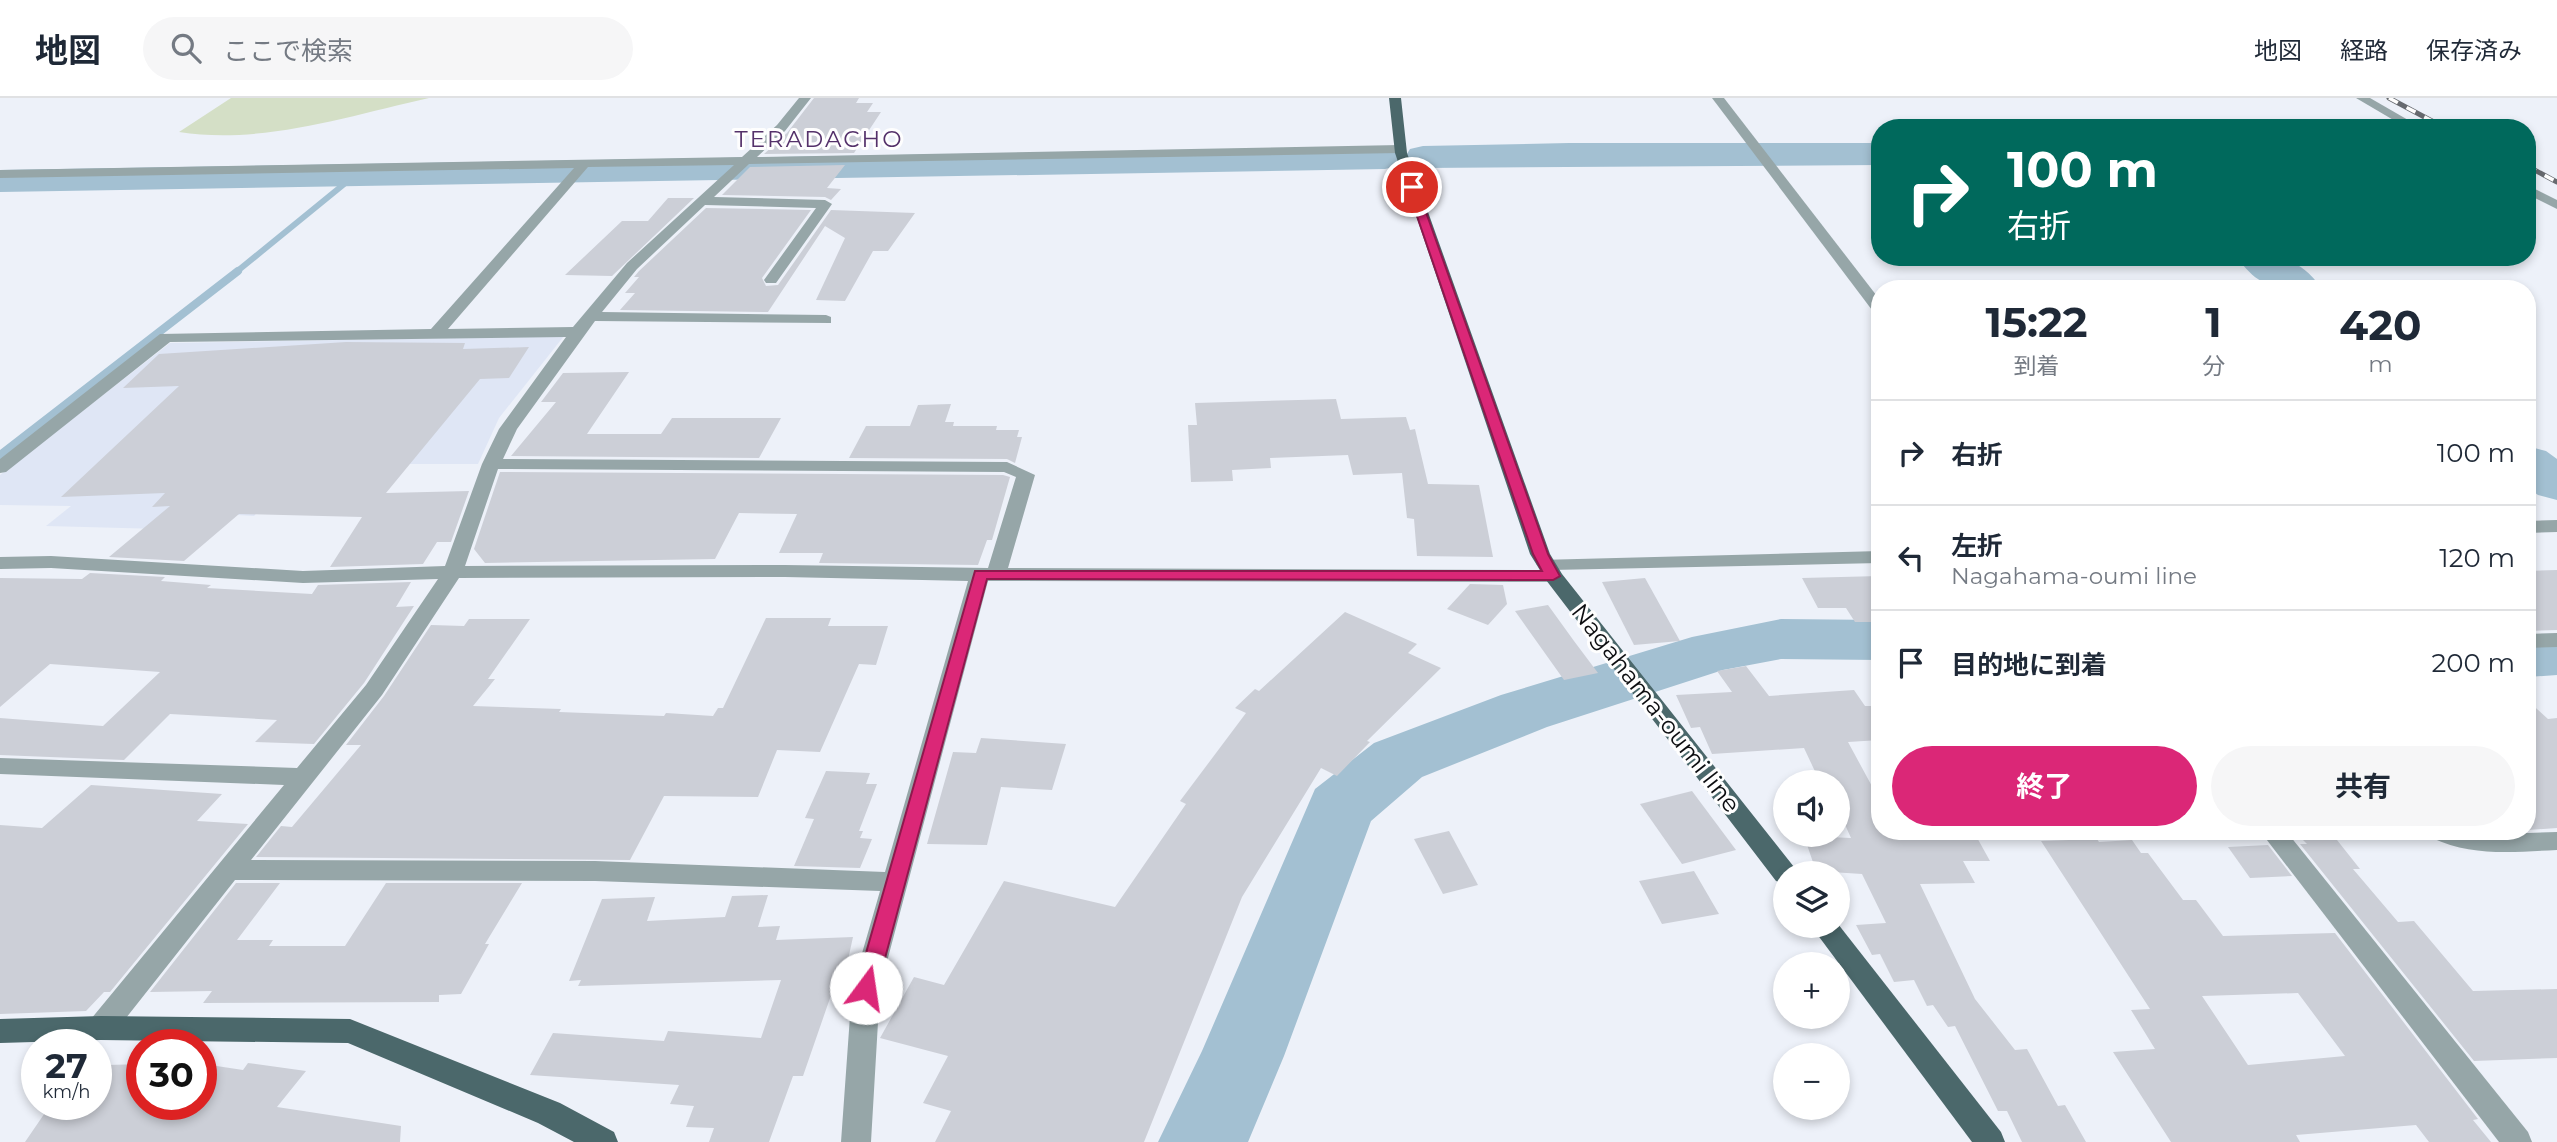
<!DOCTYPE html>
<html lang="ja">
<meta charset="utf-8">
<style>
body{margin:0;font-family:Montserrat,"Noto Sans JP",sans-serif;background:#f6f6f7;color:#1f2937;height:100vh;display:flex;flex-direction:column;font-size:26px;white-space:nowrap}
*{box-sizing:border-box;margin:0}
p{font-size:23px;color:#747a83}
.icon{flex:none;width:38px;height:38px;fill:none;stroke:currentColor;stroke-width:2;stroke-linecap:round;stroke-linejoin:round}
.map{position:relative;flex:1;overflow:hidden}
.panel{position:absolute;left:1871px;top:182px;width:665px;height:560px;display:flex;flex-direction:column;background:#fff;border-radius:28px;box-shadow:0 4px 10px #0003}
.panel>*{flex:none}
.hud{position:absolute;left:1871px;top:21px;width:665px;height:147px;border-radius:28px;box-shadow:0 4px 10px #0003;background:#00695c;color:#fff;overflow:hidden}
.buttons{position:absolute;left:1773px;top:672px;display:grid;gap:14px}
.buttons a{display:grid;place-items:center;width:77px;height:77px;border-radius:50%;background:#fff;box-shadow:0 4px 10px #0003;font-size:35px}
.speed{position:absolute;left:21px;top:931px;display:flex;gap:14px;font-size:35px;font-weight:700;text-align:center}
.speed>*{display:grid;place-content:center;width:91px;height:91px;border-radius:50%;background:#fff;box-shadow:0 4px 10px #0003;line-height:1}
.speed small{font-size:18px;font-weight:400}
.speed .limit{border:10px solid #d22;background:#fff;color:#111}
.pin{position:absolute;display:grid;place-items:center;width:60px;height:60px;color:#fff;margin:-30px;border:4px solid #fff;border-radius:50%;box-shadow:0 2px 7px #0007}
.me{position:absolute;width:77px;margin:-38px;rotate:14deg;stroke-linejoin:round;filter:drop-shadow(0 0 5px #0008)}
.turn{display:flex;align-items:center;gap:24px;height:147px;padding:0 21px;font-size:32px}
.turn .icon{width:91px;height:91px;stroke-width:2.5}
.turn b{display:block;font-size:49px;line-height:60px}
.eta{display:flex;justify-content:space-evenly;align-items:center;height:119px;text-align:center}
.eta b{font-size:42px;font-weight:700;line-height:49px}
.action{display:flex;gap:14px;margin-top:auto;padding:14px 21px}
.action a{flex:1;height:80px;border-radius:42px;background:#db2777;color:#fff;font-size:28px;font-weight:700;line-height:80px;text-align:center}
.action a+a{background:#f6f6f7;color:#1f2937}
ul{padding:0;list-style:none}
li{display:flex;align-items:center;gap:21px;height:105px;padding:0 21px;border-top:2px solid #e0e1e3}
li div{flex:1}
li b{display:block;font-size:26px}
li em{font-style:normal}
header{display:flex;align-items:center;gap:42px;box-sizing:border-box;height:98px;padding:0 35px;background:#fff;border-bottom:2px solid #e0e1e3}
header strong{font-size:33px}
nav{display:flex;gap:38px;margin-inline-start:auto;font-size:24px}
.search{width:490px;height:63px;background:#f6f6f7;display:flex;align-items:center;gap:18px;box-sizing:border-box;padding:0 24px;border-radius:38px;color:#747a83;font-size:26px}
.map>svg:first-child{display:block}
.built{fill:#dfe6f5}
.green{fill:#d4dfc6}
.lines{fill:none;stroke-linecap:round;stroke-linejoin:round}
.stream-far1{stroke:#a3c0d2;stroke-width:6}
.stream{stroke:#a3c0d2;stroke-width:8}
.river{fill:#a3c0d2;fill-rule:evenodd}
.building{fill:#cccfd7;fill-rule:evenodd}
.minor{fill:#96a6a8;fill-rule:evenodd}
.major{fill:#4b686b;fill-rule:evenodd}
.rail-casing{stroke:#676a6f;stroke-width:5}
.rail{stroke:#fefefe;stroke-width:3.5;stroke-dasharray:10;stroke-linecap:butt}
.route{fill:#db2777;stroke:#8e194d;stroke-width:2}
.labels{text-anchor:middle;dominant-baseline:central;stroke-width:6;stroke-linejoin:round;paint-order:stroke}
.far-quarter-label{font-size:23px;letter-spacing:2px;fill:#54316a;stroke:#fefefe}
.street-label{font-size:24px;fill:#0c0d10;stroke:#fefefe}
</style>
<header>
<strong>地図</strong>
<div class="search"><svg class="icon" aria-label="search" viewBox="0 0 24 24"><circle cx="10" cy="10" r="6"/><path d="M15 15l6 6"/></svg>ここで検索</div>
<nav><a>地図</a><a>経路</a><a>保存済み</a></nav>
</header>
<div class="map">
<svg width="2557" height="1044" viewBox="0 0 2557 1044">
<rect width="100%" height="100%" fill="#edf1f9"/>
<!-- built -->
<path class="built" d="M564,238L499,320L478,366H305L254,418L186,414L161,431L46,428L71,408L0,407V377L170,245Z"/>
<!-- green -->
<path class="green" d="M231,0H429C348,18 262,47 179,34Z"/>
<g class="lines">
<!-- stream-far1 -->
<path class="stream-far1" d="M235,175L354,78"/>
<!-- stream -->
<path class="stream" d="M0,357L238,173"/>
<!-- river -->
<g class="river">
<path d="M1569,45H1880V67L1423,70L1410,67L1405,59L1410,51L1423,48Z"/>
<path d="M1385,49L1398,52L1403,60L1398,68L1385,71L0,94V72Z"/>
<path d="M2237,159C2275,159 2298,156 2322,191C2283,191 2262,195 2237,159Z"/>
<path d="M2527,348L2546,353L2557,361V402L2538,397L2527,389Z"/>
<path d="M1781,521L1880,522V562L1781,561L1723,572L1547,629L1422,679L1371,723L1284,958L1248,1044H1158L1202,953L1315,691L1374,645L1501,597L1692,539Z"/>
<path d="M2527,537H2557V577L2527,579Z"/>
</g>
</g>
<!-- building -->
<g class="building">
<path d="M814,0H859L856,5H873L867,14H881L854,55L764,56L787,35Z"/>
<path d="M845,67L827,90L841,91L831,102L825,99L722,97L750,69Z"/>
<path d="M668,100H694L612,178L565,177L622,123H648Z"/>
<path d="M706,110L811,112L762,180L766,188L778,187L831,112L915,115L888,153H873L845,203L816,202L845,140L825,128L768,214L620,212L635,195H625L639,179H634L639,173Z"/>
<path d="M346,244L465,245L463,251L529,249L509,280L480,281L386,395L469,393L451,444H437L423,466L330,469L362,419L239,416L184,463L109,459L170,408L152,409L165,395L61,399L179,288L123,290L159,256Z"/>
<path d="M629,274L587,336H661L672,320H781L759,360L511,358L556,304H541L563,275Z"/>
<path d="M1336,301L1341,321L1406,319L1410,332L1415,331L1428,386L1479,387L1493,459L1417,458L1414,421L1407,420L1402,375L1353,377L1348,357L1270,360L1271,370L1232,372L1233,383L1191,384L1188,327H1197L1195,305Z"/>
<path d="M951,306L945,324H954L953,328H997L996,332H1019L1017,339H1022L1015,365L1007,361L849,360L866,328H910L918,307Z"/>
<path d="M500,374L1003,377L1010,379L992,442H987L978,467L819,465L823,455H779L797,416L739,415L715,461L485,465L474,451Z"/>
<path d="M2557,472V532L2527,533V473Z"/>
<path d="M90,475L165,479L161,483L211,487L207,490L312,496L318,487L411,484L396,509L414,508L364,585L314,646L255,644L277,622L170,616L124,662L0,657V620L103,628L160,574L50,566L0,609V480L82,481Z"/>
<path d="M1880,478V524H1855L1846,510H1818L1802,480Z"/>
<path d="M1645,480L1680,543L1634,547L1602,484Z"/>
<path d="M1470,486L1503,487L1507,506L1488,527L1447,511Z"/>
<path d="M1548,507L1574,543L1598,575L1564,582L1515,513Z"/>
<path d="M1345,514L1417,546L1408,555L1441,570L1367,643L1370,644L1337,678L1321,670L1242,799L1144,1044H935L951,1013L923,1005L948,958L880,940L914,879L944,887L1004,783L1115,809L1186,706L1180,703L1246,615L1235,610L1255,591L1259,593Z"/>
<path d="M766,520H831L828,528H888L876,567L859,566L820,654L777,652L758,699L664,698L630,762L256,759L281,728L292,729L361,647H346L384,598L431,527L464,528L469,521H530L488,581H495L473,608L561,611L559,614L664,618L666,615L713,618L718,610H723Z"/>
<path d="M1746,568L1769,598L1854,592L1865,608H1871L1880,620V642L1848,644L1880,703V733L1975,736L1990,763H1963L1975,785L1920,786L1975,901L2015,952L2027,951L2058,1008L2065,1007L2086,1044H2022L2007,1013H1998L1955,928L1948,929L1933,907L1927,908L1914,882L1894,884L1880,856L1872,857L1856,827L1886,825L1862,776L1816,773L1804,738L1851,740L1838,711V684H1820L1804,650L1712,656L1700,629L1691,630L1676,597L1732,594L1717,573Z"/>
<path d="M2527,602L2548,621L2557,620V730L2527,732Z"/>
<path d="M981,640L1066,646L1052,692L1001,689L987,747L927,746L953,654L976,655Z"/>
<path d="M826,673L870,675L866,686H877L859,733H863L860,740L872,741L860,770L794,768L814,721L805,720Z"/>
<path d="M91,687L222,696L197,723L248,726L110,894H104L86,913L0,916V727L42,730Z"/>
<path d="M1692,693L1736,752L1682,766L1640,706Z"/>
<path d="M1449,733L1478,787L1443,796L1414,741Z"/>
<path d="M2097,741L2099,744L2132,742L2141,755H2148L2183,802H2196L2223,838L2335,835L2478,1021L2473,1022L2491,1044H2429L2416,1027L2296,1037L2300,1044H2171L2113,954L2155,951L2131,912L2150,911L2041,743ZM2298,895L2345,958L2248,967L2202,898Z"/>
<path d="M2303,742H2337L2360,771H2353L2398,824L2414,823L2473,893L2557,891V960L2474,963L2300,746H2307Z"/>
<path d="M2268,747L2292,778L2250,780L2228,749Z"/>
<path d="M1694,773L1719,816L1662,826L1639,783Z"/>
<path d="M236,785H280L237,842H273L269,848H345L386,785H522L485,846H489L461,896L439,897V904L203,905L212,893L150,894Z"/>
<path d="M768,797L758,829L780,828L776,842L853,839L844,880H837L803,978H793L769,1044H709L714,1030L686,1029L694,1008L670,1006L679,987L530,977L553,935L664,943L668,933L761,940L781,882L578,888L581,882L569,883L602,801L655,799L647,823L725,819L732,798Z"/>
<path d="M248,965L306,973L277,1009L401,1028L400,1044H25L51,1006H96V984L108,967L142,966V1006H201V977L210,967L243,972Z"/>
</g>
<g class="lines">
<!-- minor -->
<g class="minor">
<path d="M799,0H811L785,33L757,59L1400,47L1406,51L1400,55L749,66L714,99L825,102L832,106L776,185H766L764,182L816,110L705,107L637,171L602,214L826,217L831,219V225L595,223L517,331L503,361L1007,364L1035,377L1008,470L1546,472L1536,466L1539,462L1880,453V465L1551,472L1560,474L1563,478L1553,484L988,483L880,890L871,1044H841L852,890L880,793L595,783L235,782L111,939L101,942L91,939L87,930L91,921L284,687L0,676V660L297,670L366,587L438,481L303,485L51,470L0,471V459L51,458L303,473L445,468L482,366L499,331L566,239L170,244L6,374L0,375V361L160,236L431,231L574,70L0,80V72L742,59L777,27ZM734,67L627,165L573,229L448,231L588,69ZM498,371L1004,374L1016,379L988,470L785,467L465,468ZM785,479L968,483L885,774L595,763L251,762L382,597L459,480Z"/>
<path d="M1712,0H1724L1880,202V217L1875,216Z"/>
<path d="M2356,0H2370L2422,30H2407Z"/>
<path d="M2527,87L2557,102V111L2527,96Z"/>
<path d="M2557,422V434L2527,435V423Z"/>
<path d="M2557,535V549L2527,550V536Z"/>
<path d="M2097,733H2129L2126,740L2117,742L2100,740Z"/>
<path d="M2260,733H2286L2528,1034L2532,1044H2499Z"/>
<path d="M2429,733L2498,736L2557,734V752C2513,754 2473,759 2432,740Z"/>
</g>
<!-- major -->
<g class="major">
<path d="M1389,0H1401L1407,55L1550,456L1562,476L1794,769L1797,775H1785V786L1776,783L1546,482L1530,456L1395,55Z"/>
<path d="M1838,826L2001,1034L2005,1044H1972L1811,828Z"/>
<path d="M101,918L350,921L560,1005L614,1034L618,1044H574L538,1025L348,945L101,942L0,945V921Z"/>
</g>
<defs>
<g id="rail">
<path d="M2389,0L2445,30"/>
<path d="M2527,68L2557,84"/>
</g>
</defs>
<!-- rail casing -->
<use href="#rail" class="rail-casing"/>
<!-- rail -->
<use href="#rail" class="rail"/>
</g>
<!-- route -->
<path class="route" d="M1412,86L1417,89L1548,456L1560,478L1553,482L987,481L877,890L874,896L866,898L859,896L856,890L975,473H1542L1533,456L1407,89Z"/>
<g class="labels">
<!-- far-quarter labels -->
<g class="far-quarter-label">
<text x="819" y="41">TERADACHO</text>
</g>
<!-- street labels -->
<g class="street-label">
<text transform="translate(1656 610) rotate(52)">Nagahama-oumi line</text>
</g>
</g>
</svg>
<div class="buttons">
<a><svg class="icon" aria-label="sound" viewBox="0 0 24 24"><path d="M4 9h4l5-4v14l-5-4H4zM17 9q2 3 0 6"/></svg></a>
<a><svg class="icon" aria-label="layers" viewBox="0 0 24 24"><path d="M12 4l9 5-9 5-9-5zM3 14l9 5 9-5"/></svg></a>
<a>+</a>
<a>−</a>
</div>
<div class="speed"><div>27<small>km/h</small></div><div class="limit">30</div></div>
<div class="pin" style="left:1412px;top:89px;background:#d93025"><svg class="icon" aria-label="arrive" viewBox="0 0 24 24"><path d="M6 21V4h12l-3 4 3 4H6"/></svg></div>
<svg class="me" style="left:866px;top:890px" viewBox="-20 -20 40 40"><circle r="19" fill="#fff"/><path d="M0-13L10 11 0 6-10 11z" fill="#db2777"/></svg>
<div class="hud">
<div class="turn"><svg class="icon" aria-label="right" viewBox="0 0 24 24"><path d="M7 20v-9h11M14 6l5 5-5 5"/></svg><div><b>100 m</b>右折</div></div>
</div>
<section class="panel">
<div class="eta">
<div><b>15:22</b><p>到着</p></div>
<div><b>1</b><p>分</p></div>
<div><b>420</b><p>m</p></div>
</div>
<ul>
<li><svg class="icon" aria-label="right" viewBox="0 0 24 24"><path d="M7 20v-9h11M14 6l5 5-5 5"/></svg><div><b>右折</b></div><em>100 m</em></li>
<li><svg class="icon" aria-label="left" viewBox="0 0 24 24"><path d="M17 20v-9H6M10 6l-5 5 5 5"/></svg><div><b>左折</b><p>Nagahama-oumi line</p></div><em>120 m</em></li>
<li><svg class="icon" aria-label="arrive" viewBox="0 0 24 24"><path d="M6 21V4h12l-3 4 3 4H6"/></svg><div><b>目的地に到着</b></div><em>200 m</em></li>
</ul>
<div class="action"><a>終了</a><a>共有</a></div>
</section>
</div>
